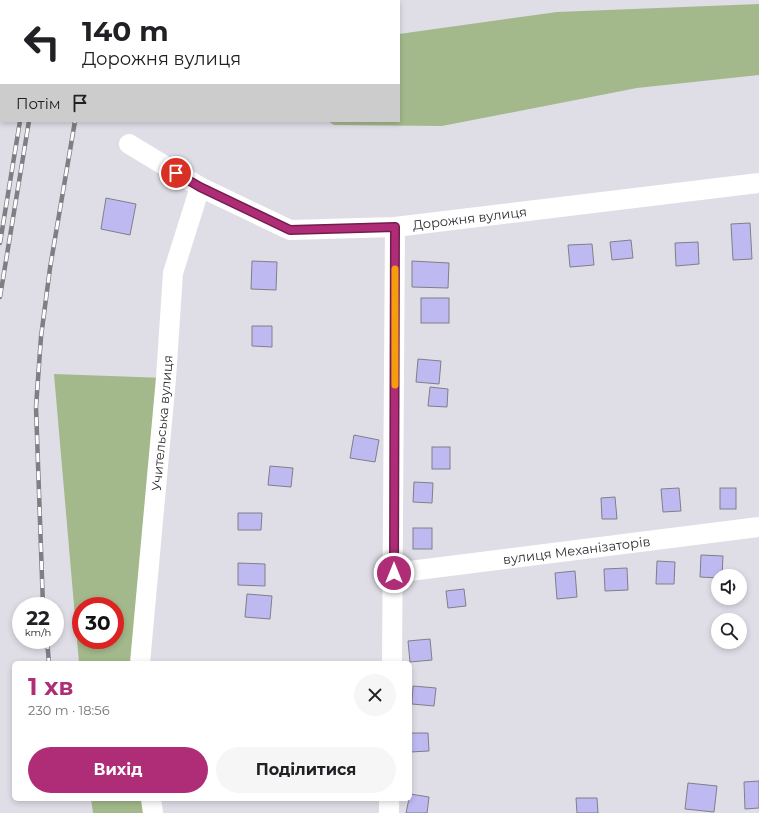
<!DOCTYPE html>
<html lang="uk">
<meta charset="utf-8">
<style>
body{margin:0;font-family:Montserrat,sans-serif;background:#f6f6f6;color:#202124;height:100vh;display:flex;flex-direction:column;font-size:15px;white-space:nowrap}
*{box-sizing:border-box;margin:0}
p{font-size:13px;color:#757577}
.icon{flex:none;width:22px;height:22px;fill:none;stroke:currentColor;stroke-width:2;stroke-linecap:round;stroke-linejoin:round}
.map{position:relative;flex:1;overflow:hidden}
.details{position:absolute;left:12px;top:661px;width:400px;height:140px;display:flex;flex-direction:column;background:#fff;border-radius:6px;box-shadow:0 2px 6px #0003}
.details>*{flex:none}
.top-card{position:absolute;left:0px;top:0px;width:400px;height:122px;box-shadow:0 2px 6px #0003;background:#fff;color:#202124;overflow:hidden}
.fabs{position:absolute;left:711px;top:569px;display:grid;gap:8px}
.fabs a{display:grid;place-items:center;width:36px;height:36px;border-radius:50%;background:#fff;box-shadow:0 2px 6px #0003;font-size:20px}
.speed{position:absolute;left:12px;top:597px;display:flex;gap:8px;font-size:20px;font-weight:700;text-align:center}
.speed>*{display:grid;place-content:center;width:52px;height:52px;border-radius:50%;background:#fff;box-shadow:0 2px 6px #0003;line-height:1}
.speed small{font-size:10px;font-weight:400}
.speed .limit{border:6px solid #d22;background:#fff;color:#111}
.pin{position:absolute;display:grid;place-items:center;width:34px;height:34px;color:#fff;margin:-17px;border:2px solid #fff;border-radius:50%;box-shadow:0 1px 4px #0007}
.me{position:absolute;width:44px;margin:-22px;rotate:0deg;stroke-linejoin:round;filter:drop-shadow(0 0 3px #0008)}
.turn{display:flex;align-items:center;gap:14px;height:84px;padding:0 16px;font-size:18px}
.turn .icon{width:52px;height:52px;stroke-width:2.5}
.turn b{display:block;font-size:28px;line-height:34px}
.then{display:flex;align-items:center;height:38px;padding:0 16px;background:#0003;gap:8px;font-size:15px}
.round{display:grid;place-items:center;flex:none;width:42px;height:42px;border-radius:21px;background:#f6f6f6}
.summary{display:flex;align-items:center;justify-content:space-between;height:68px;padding:0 16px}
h1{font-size:24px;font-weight:700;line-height:30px;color:#af2d77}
.primary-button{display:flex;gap:8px;margin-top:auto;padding:8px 16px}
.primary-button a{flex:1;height:46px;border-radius:24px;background:#af2d77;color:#fff;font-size:16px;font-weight:700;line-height:46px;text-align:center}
.primary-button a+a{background:#f6f6f6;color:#202124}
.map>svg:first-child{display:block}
.green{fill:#a3b98b;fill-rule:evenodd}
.building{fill:#bfb9f2;stroke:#7f7f87}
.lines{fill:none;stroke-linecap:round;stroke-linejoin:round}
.minor{stroke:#fff;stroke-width:20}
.rail-casing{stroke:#7e7e84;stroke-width:4.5}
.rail{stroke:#fff;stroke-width:3;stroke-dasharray:9;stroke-linecap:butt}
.route-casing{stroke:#721d4d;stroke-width:10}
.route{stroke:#af2d77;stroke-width:7}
.slow{stroke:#f59e0b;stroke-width:7}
.labels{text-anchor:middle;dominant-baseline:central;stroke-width:3.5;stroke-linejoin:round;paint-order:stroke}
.street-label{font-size:13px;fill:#2d2d31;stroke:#fff}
</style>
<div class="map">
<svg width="759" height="813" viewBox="0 0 759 813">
<rect width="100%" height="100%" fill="#dfdee7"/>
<!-- green -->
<g class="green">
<path d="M759,4V75L637,88L442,126L334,125L328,121H399V34L557,12Z"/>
<path d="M54,374L166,378L140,663H79ZM81,606H115V640H81Z"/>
<path d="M91,799H151L153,813H93Z"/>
</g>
<!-- building -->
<g class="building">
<path d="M106,198L136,204L130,235L101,229Z"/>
<path d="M750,223L752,259L733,260L731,224Z"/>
<path d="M631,240L633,258L612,260L610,242Z"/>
<path d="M698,242L699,264L676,266L675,243Z"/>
<path d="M592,244L594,265L570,267L568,245Z"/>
<path d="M252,261L277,262L276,290L251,289Z"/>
<path d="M412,261L449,263L448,288L412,287Z"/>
<rect x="421" y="298" width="28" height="25"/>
<path d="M252,326H272V347L252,346Z"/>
<path d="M418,359L441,361L439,384L416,382Z"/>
<path d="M430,387L448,389L447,407L428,406Z"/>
<path d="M354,435L379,440L375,462L350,458Z"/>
<rect x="432" y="447" width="18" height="22"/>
<path d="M270,466L293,468L291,487L268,485Z"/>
<path d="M414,482L433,483L432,503L413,502Z"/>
<path d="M679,488L681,511L663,512L661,489Z"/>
<rect x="720" y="488" width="16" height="21"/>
<path d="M615,497L617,519H602L601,498Z"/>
<path d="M238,513H262L261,530H238Z"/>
<rect x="413" y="528" width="19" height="21"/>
<path d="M701,555L723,556L722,576H718V578L700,577Z"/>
<path d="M657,561L675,562L674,584H656Z"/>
<path d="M238,563L265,564V586L238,585Z"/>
<path d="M627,568L628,590L605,591L604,569Z"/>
<path d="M575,571L577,597L557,599L555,573Z"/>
<path d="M464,589L466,606L448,608L446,591Z"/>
<path d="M247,594L272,596L270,619L245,617Z"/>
<path d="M430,639L432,660L410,662L408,641Z"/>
<path d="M413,686L436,688L434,706L412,704Z"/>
<path d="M410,733H428L429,751L410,752Z"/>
<path d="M759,781V808L745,809L744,782Z"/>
<path d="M688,783L717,786L714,812L685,809Z"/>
<path d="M410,794L429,797L427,813H406Z"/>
<path d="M576,798H597L598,813H577Z"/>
</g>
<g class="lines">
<!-- minor -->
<g class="minor">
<path id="s1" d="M129,144L200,187L290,230L395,227L759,183"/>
<path id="s2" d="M394,573L759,527"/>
<path id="s3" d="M140,663L166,378L173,273L200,187"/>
<path d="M392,663L395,227"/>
<path d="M151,799L153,813"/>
<path d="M389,813V799"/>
</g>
<defs>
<g id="rail">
<path d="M39,1V0"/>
<path d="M49,1V0"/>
<path d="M96,1V0"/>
<path d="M0,243L20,121"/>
<path d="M0,297L29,121"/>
<path d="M43,606L36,407L41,337L50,268L75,121"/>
<path d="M47,640L49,663"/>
</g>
</defs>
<!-- rail casing -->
<use href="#rail" class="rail-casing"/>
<!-- rail -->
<use href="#rail" class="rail"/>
</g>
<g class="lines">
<defs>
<path id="route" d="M176,173L200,187L290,230L395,227L394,573"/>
</defs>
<!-- route casing -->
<use href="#route" class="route-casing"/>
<!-- route -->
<use href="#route" class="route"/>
<!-- slow -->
<path class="slow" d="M395,385V269"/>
</g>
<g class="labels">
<!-- street labels -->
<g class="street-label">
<text stroke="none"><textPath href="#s1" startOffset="363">Дорожня вулиця</textPath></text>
<text stroke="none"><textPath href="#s3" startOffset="241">Учительська вулиця</textPath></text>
<text stroke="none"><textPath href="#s2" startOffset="184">вулиця Механізаторів</textPath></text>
</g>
</g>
</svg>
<div class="fabs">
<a><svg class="icon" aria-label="sound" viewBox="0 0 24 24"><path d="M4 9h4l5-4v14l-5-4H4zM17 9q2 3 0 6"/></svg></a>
<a><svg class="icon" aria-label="search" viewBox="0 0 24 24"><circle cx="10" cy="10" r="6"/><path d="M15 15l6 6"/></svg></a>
</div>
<div class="speed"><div>22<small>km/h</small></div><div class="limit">30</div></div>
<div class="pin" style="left:176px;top:173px;background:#d93025"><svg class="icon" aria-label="arrive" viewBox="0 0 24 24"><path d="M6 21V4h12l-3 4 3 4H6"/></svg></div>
<svg class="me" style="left:394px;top:573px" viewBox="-20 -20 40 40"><circle r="17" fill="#af2d77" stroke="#fff" stroke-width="3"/><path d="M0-11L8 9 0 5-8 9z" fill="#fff"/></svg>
<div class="top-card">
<div class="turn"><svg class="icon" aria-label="left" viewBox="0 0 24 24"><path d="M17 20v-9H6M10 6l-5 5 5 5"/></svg><div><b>140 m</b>Дорожня вулиця</div></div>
<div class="then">Потім<svg class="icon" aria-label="arrive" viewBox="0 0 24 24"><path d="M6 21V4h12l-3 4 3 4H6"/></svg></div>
</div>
<section class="details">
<div class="summary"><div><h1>1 хв</h1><p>230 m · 18:56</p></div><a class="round"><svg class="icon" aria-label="close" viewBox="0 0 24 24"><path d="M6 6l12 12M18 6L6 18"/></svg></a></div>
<div class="primary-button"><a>Вихід</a><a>Поділитися</a></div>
</section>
</div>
